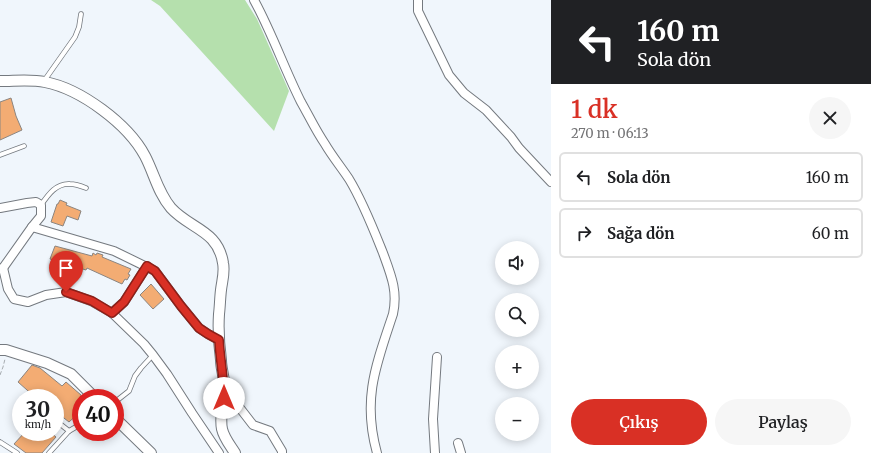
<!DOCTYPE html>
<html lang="tr">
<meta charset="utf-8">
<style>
body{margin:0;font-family:Merriweather,serif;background:#f6f6f6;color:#202124;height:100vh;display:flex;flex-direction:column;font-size:15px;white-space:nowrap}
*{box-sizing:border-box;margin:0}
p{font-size:13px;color:#757577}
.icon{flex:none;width:22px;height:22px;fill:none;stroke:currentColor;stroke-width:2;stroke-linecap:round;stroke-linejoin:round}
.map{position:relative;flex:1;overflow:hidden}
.side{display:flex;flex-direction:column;background:#fff;width:320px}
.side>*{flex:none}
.guide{background:#202124;color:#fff;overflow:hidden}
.controls{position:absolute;left:495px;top:241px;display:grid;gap:8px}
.controls a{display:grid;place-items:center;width:44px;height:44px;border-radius:50%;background:#fff;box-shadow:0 2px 10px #0003;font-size:20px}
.speed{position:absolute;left:12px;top:389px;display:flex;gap:8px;font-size:20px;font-weight:700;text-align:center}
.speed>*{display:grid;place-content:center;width:52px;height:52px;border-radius:50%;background:#fff;box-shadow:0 2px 10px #0003;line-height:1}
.speed small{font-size:10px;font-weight:400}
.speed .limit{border:6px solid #d22;background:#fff;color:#111}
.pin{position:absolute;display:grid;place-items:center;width:34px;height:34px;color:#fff;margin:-41px -17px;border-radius:50% 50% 50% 0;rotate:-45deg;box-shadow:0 0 4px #0007}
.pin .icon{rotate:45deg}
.me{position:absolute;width:44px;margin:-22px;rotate:0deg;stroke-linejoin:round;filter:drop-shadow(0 0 3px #0008)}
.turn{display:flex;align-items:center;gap:14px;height:84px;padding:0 20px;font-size:18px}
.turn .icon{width:52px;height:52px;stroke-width:2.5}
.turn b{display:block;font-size:28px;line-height:34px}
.round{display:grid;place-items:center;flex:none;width:42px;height:42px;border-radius:21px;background:#f6f6f6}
.headline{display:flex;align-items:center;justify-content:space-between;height:68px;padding:0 20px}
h1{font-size:24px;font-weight:600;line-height:30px;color:#d93025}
.button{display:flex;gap:8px;margin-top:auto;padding:8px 20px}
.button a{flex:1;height:46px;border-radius:24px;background:#d93025;color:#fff;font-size:16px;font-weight:600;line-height:46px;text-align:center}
.button a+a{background:#f6f6f6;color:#202124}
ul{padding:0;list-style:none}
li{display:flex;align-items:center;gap:12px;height:50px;margin:0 8px 6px;padding:0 12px;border:2px solid #e0e0e0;border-radius:6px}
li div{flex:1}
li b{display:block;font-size:15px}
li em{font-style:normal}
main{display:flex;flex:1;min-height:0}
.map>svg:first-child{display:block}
.green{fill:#b5e0ad}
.building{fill:#f3ac73;stroke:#8b8580}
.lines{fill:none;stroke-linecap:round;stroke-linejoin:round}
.service-casing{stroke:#74797f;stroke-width:5.5}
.minor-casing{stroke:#74797f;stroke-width:10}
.tertiary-casing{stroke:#74797f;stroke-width:12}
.path{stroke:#a7acb0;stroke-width:1;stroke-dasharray:4 2;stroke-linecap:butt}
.service{stroke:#fff;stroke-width:4}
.minor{stroke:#fff;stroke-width:8}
.tertiary{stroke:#fff;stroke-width:10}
.route-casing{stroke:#8d1f18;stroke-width:10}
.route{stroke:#d93025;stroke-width:7}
</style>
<main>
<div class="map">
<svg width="551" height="453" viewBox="0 0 551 453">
<rect width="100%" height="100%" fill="#f0f6fc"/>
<!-- green -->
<path class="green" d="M151,0H245L257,19L289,91L274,131L160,6Z"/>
<!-- building -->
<g class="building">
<path d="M11,98L16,116L22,130L0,140V102Z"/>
<path d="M60,200L67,203L66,205L81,211L78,220L67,216L63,226L51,222L57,204H58Z"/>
<path d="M55,246L92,256L93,253L96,255L97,253L103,255L102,257L131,269L128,274L130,275L127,280L125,279L122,284L87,268L86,270L50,259Z"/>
<path d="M151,284L164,299L153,309L140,295Z"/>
<path d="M32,365L40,368L62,386L66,382L81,395V411L69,422L55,411V398H36L18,382Z"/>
<path d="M25,432H50L56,437L42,453H26L14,444Z"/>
</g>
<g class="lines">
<defs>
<g id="service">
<path d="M44,81L75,37L79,27L81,14"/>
<path d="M0,155L24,146"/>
<path d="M41,205C48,195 56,183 70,184C75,184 81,186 86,188"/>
<path d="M115,402L129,391L135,376L141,368L153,355"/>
<path d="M55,420L69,431"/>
<path d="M0,442L17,453"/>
<path d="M49,453L69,431L81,424"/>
</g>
<g id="minor">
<path d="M254,0C272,33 284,68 301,102C309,116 316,131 325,144C332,156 341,167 349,179C363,202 373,228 383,253C391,275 398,291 393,314C376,365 362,399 377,453"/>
<path d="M418,0V11L449,75L464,93L486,110L511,137L519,148L551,182"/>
<path d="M0,208L27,203L36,202L41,205V216L32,227L3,268L0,269"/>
<path d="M32,227L114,251L155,271L181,306L199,328L208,334L219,340"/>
<path d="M3,268L8,289L14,299L28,302L46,295L66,292L91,301L112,313L144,344L153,355L167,374L192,413L219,453"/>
<path d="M112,313L124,302L147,266"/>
<path d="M224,383L236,403L253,425L270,431L282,451V453"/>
<path d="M458,443L461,453"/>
<path d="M435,453L433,419L437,357"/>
</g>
<g id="tertiary">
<path d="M0,81C15,81 31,79 45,82C81,89 128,124 145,156C154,173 158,193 171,208C190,229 218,230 223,263C225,272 222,281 221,290C220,298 220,306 219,314C218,329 219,345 221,360C221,368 224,376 224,384C225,399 219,414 222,429C224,438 230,445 235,453"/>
<path d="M0,350H6L47,363L71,374L95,398"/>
<path d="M115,418L151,453"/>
</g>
</defs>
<!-- service casing -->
<use href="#service" class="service-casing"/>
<!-- minor casing -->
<use href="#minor" class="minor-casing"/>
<!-- tertiary casing -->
<use href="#tertiary" class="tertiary-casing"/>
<!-- path -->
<path class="path" d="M0,375L3,367L5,359"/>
<!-- service -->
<use href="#service" class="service"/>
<!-- minor -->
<use href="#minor" class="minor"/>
<!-- tertiary -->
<use href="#tertiary" class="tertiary"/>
</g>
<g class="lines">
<defs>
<path id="route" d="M66,292L92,301L112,313L124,302L147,266L155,271L181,306L199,328L208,334L219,340C220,359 224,378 224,398"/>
</defs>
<!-- route casing -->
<use href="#route" class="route-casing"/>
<!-- route -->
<use href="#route" class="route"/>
</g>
</svg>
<div class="controls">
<a><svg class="icon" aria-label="sound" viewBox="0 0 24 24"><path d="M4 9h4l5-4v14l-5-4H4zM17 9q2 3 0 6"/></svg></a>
<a><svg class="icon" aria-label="search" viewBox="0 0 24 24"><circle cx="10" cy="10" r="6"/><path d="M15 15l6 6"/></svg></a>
<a>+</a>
<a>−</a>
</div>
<div class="speed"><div>30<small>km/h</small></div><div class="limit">40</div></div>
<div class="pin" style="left:66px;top:292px;background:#d93025"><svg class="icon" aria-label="arrive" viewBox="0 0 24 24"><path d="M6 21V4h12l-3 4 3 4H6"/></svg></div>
<svg class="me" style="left:224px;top:398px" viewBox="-20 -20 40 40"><circle r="19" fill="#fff"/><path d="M0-13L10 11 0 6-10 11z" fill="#d93025"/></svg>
</div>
<section class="side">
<div class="guide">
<div class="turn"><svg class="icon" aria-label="left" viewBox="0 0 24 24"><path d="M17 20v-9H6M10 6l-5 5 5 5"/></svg><div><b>160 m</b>Sola dön</div></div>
</div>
<div class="headline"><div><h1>1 dk</h1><p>270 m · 06:13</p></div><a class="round"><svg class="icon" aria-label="close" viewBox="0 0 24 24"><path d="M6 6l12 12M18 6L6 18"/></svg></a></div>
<ul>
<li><svg class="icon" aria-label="left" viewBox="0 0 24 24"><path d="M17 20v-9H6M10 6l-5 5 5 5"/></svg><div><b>Sola dön</b></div><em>160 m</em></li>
<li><svg class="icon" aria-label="right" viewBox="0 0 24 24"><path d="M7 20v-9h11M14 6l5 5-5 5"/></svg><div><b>Sağa dön</b></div><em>60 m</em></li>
</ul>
<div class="button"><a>Çıkış</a><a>Paylaş</a></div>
</section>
</main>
